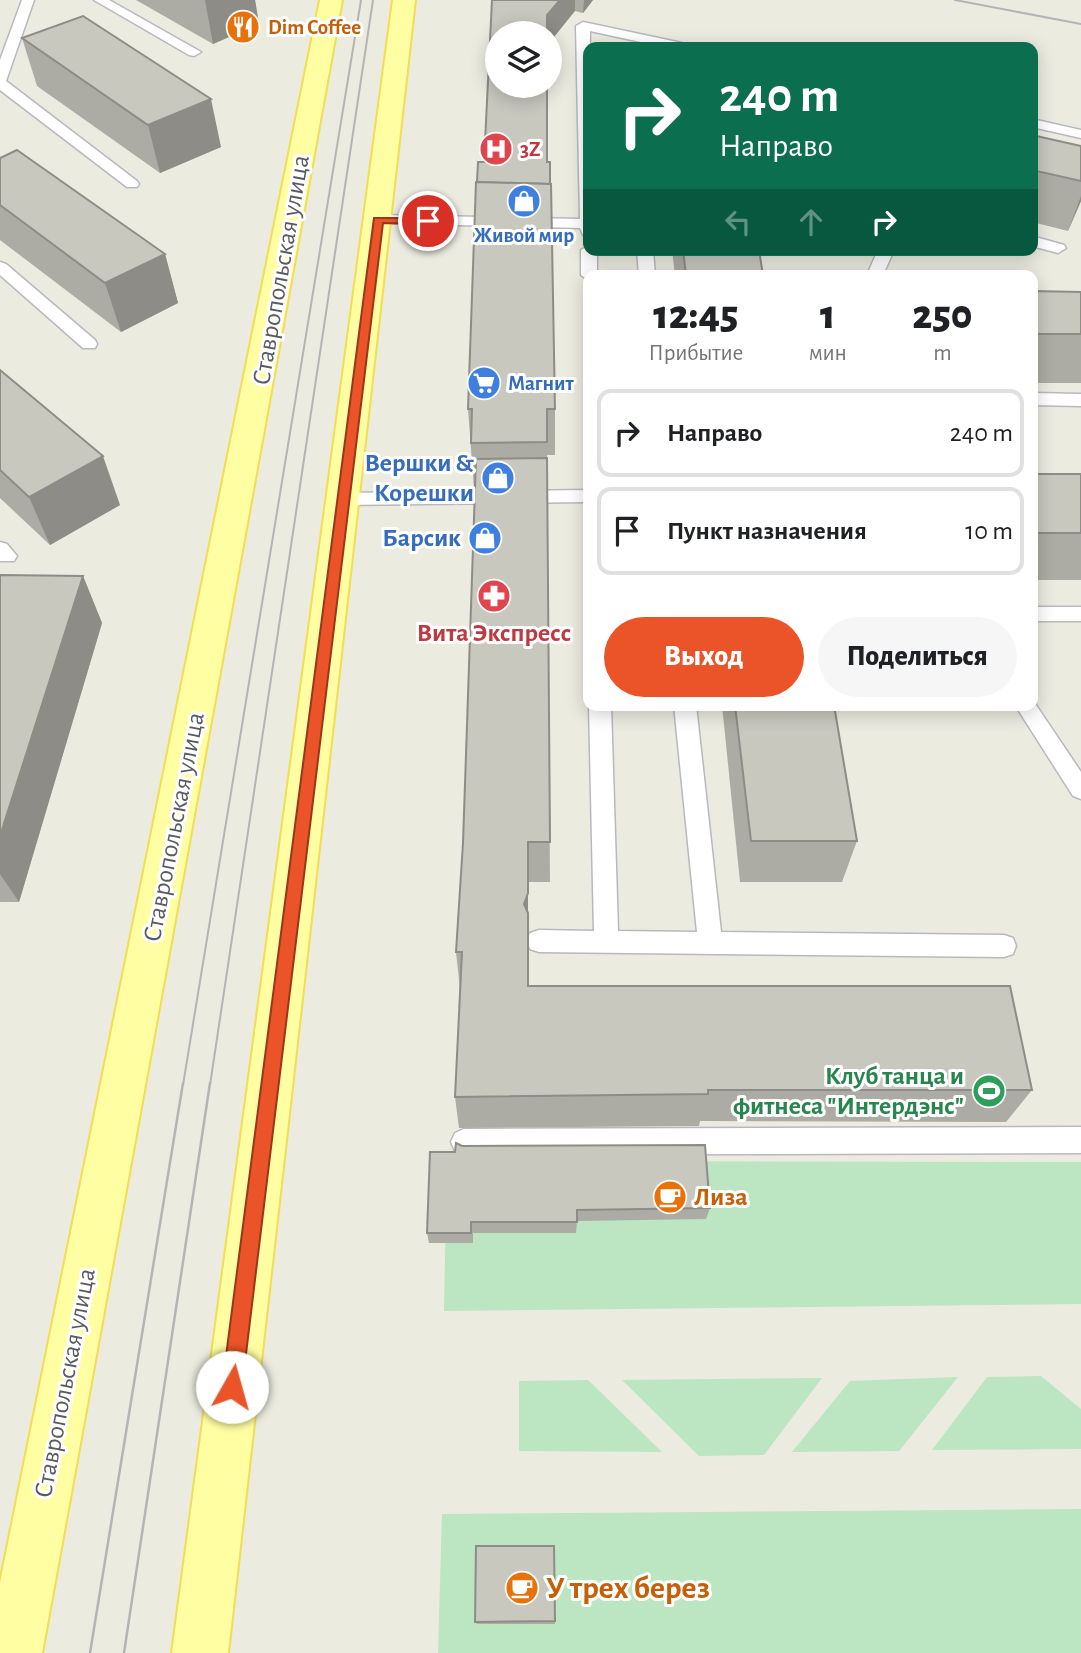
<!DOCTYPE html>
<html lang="ru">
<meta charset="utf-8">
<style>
body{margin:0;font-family:"Alegreya Sans",sans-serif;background:#f6f6f6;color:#202124;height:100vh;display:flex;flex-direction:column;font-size:26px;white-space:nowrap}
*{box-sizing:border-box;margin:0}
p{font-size:23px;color:#757577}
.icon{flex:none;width:38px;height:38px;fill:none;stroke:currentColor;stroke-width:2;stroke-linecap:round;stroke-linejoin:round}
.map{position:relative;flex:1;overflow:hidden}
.details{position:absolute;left:583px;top:270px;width:455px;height:441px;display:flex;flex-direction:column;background:#fff;border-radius:14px;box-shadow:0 4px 18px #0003}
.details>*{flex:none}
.banner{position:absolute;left:583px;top:42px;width:455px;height:214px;border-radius:14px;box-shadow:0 4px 18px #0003;background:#0b6e4f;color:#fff;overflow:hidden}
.tools{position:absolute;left:485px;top:21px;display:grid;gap:14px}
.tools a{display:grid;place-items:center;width:77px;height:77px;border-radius:50%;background:#fff;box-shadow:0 4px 18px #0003;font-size:35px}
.pin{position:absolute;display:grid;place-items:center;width:60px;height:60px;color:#fff;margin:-30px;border:4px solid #fff;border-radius:50%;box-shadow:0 2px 7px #0007}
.me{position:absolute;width:77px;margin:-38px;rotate:7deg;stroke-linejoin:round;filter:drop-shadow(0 0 5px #0008)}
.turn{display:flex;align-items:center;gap:24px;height:147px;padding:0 21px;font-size:32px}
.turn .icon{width:91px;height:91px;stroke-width:2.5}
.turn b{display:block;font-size:49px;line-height:60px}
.lanes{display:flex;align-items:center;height:66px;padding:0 21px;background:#0003;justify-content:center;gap:35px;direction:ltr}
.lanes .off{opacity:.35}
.eta{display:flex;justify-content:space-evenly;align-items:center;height:119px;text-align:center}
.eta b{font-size:42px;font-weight:800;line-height:49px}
.cta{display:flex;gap:14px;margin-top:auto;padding:14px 21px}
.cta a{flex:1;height:80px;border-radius:42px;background:#ea5428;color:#fff;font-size:28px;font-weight:800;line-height:80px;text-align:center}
.cta a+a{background:#f6f6f6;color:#202124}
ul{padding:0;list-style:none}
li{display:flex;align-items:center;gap:21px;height:88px;margin:0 14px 10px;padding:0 7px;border:4px solid #e0e0e0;border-radius:14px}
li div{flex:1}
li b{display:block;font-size:26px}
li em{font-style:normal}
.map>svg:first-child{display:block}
.green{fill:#bce5c2}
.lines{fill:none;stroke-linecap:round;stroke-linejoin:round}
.lane-casing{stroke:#b8b9bf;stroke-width:3}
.primary-casing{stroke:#f2dd53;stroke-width:4}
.lane{fill:#fff;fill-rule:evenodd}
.primary{fill:#fffea2;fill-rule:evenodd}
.tram-far1{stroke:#b4b4b5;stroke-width:2}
.tram{stroke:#b4b4b5;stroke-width:2.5}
.wall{fill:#adaca4}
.shaded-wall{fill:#8d8c86}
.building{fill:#c9c8bf;stroke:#8d8c86;stroke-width:2}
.route{fill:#ea5428;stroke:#98371a;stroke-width:2}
.labels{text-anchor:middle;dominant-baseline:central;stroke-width:6;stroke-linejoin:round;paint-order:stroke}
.far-food-label{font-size:21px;font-weight:bold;fill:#c56008;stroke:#fff;text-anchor:start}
.far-health-label{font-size:21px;font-weight:bold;fill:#be3a42;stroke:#fff;text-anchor:start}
.far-shop-label{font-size:21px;font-weight:bold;fill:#366cbe;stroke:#fff}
.street-label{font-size:26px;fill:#595b61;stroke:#fff}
.shop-label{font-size:26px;font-weight:bold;fill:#366cbe;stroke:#fff;text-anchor:end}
.health-label{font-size:26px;font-weight:bold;fill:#be3a42;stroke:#fff}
.leisure-label{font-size:26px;font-weight:bold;fill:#27864d;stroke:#fff;text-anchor:end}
.food-label{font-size:26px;font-weight:bold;fill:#c56008;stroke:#fff;text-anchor:start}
.near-food-label{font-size:32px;font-weight:bold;fill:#c56008;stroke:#fff;text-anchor:start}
</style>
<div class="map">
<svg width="1081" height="1653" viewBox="0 0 1081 1653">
<rect width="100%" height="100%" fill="#ecebe0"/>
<!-- green -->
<g class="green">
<path d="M447,1161L1081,1162V1304L444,1311Z"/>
<path d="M1041,1376L1081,1409V1449L932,1450L987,1377Z"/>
<path d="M958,1377L899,1451L792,1452L850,1381Z"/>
<path d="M822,1378L764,1455L699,1456L622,1380Z"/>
<path d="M588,1380L662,1452L519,1451V1381Z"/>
<path d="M1081,1509V1653H438L442,1514Z"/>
</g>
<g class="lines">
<defs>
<g id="lane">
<path d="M22,0H34L6,81L137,181L139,184L137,187H127L0,90V60Z"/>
<path d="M94,0H109L201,52L194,56L189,55Z"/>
<path d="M583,22L682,43L689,47H664L590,31L588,237L583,235L580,228L373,223L370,220L378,215L580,219L576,26Z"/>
<path d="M1032,119L1081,130V138L1032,127Z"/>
<path d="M1032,236L1064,245L1066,248L1058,253L1032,246Z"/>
<path d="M588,246V250H597V275H588V280L581,275V250Z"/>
<path d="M637,250H653L655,275H639Z"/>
<path d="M878,250H894L883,275H867Z"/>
<path d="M0,262L6,264L95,340L97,344L95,348H83L0,275Z"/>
<path d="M1032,393L1081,394V406L1032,405Z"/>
<path d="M588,490V502L342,505L335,504L333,499L335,494L342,493Z"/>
<path d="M0,542L7,544L17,556L14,561H0Z"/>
<rect x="1032" y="607" width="49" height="14"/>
<path d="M1032,699L1081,772V799L1073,796L1015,705H1032Z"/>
<path d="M589,705H611L618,931L697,932L674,705H696L721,932L1004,935L1013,938L1016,946L1013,954L1004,957L539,952L530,949L527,941L530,933L539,930L594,931Z"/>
<path d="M1081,1127V1153L464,1155L455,1151L451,1142L455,1133L464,1129Z"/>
</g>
<g id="primary">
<path d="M320,0H342L42,1653H0V1583Z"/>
<path d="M393,0H415L228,1653H172Z"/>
</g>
</defs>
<!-- lane casing -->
<use href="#lane" class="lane-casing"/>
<!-- primary casing -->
<use href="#primary" class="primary-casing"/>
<!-- lane -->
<use href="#lane" class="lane"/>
<!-- primary -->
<use href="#primary" class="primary"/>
<!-- tram-far1 -->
<g class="tram-far1">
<path d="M955,0L1081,24"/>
<path d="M183,1085L361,0"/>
<path d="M210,1085L373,0"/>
</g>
<!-- tram -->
<g class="tram">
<path d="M90,1653L183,1083"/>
<path d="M124,1653L210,1083"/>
</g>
</g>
<!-- wall -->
<g class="wall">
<path d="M136,0H255L259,24L213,44Z"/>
<path d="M492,0H593L583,13L575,11L497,33L547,162L555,409V455H547L550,882H528V986L1032,1090L1006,1122L700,1121L699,1126L459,1128L455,1097L460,989L456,952L463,843L475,489H474L468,409L478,182L484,162Z"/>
<path d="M22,38L221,147L160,173L37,86Z"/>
<path d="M1032,135L1081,146V201L1068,231L1032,222Z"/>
<path d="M0,158L165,254L178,303L121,332L0,240Z"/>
<path d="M672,250H759L763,275H675Z"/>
<path d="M1032,291L1081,292V383H1032Z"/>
<path d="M0,370L120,505L50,545L0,498Z"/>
<rect x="1032" y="474" width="49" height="106"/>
<path d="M0,575L83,576L102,623L19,902H0Z"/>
<path d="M722,705H834L857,841L842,882H740Z"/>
<path d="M462,1146L710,1208L706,1219L577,1221L576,1233H473V1243H429L427,1233L455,1152Z"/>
<path d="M555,1621V1624H477L475,1622Z"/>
</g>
<!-- shaded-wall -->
<g class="shaded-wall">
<path d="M205,0H255L259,24L213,44Z"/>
<path d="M560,0H575V11L550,42V33H547V15Z"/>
<path d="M584,0H593L583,13Z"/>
<path d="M211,99L221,147L160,173L148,125Z"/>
<path d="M1081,196V201L1068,231Z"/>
<path d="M165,254L178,303L121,332L105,283Z"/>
<path d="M103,456L120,505L50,545L29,497Z"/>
<path d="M83,576L102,623L19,902L0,874V836Z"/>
<path d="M528,842V1021L524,904Z"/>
</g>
<!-- building -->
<g class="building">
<path d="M492,0H560L547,15V33H497V86H547V162H550V184L477,182L478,162H484Z"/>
<path d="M83,16L211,99L148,125L22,38Z"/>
<path d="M1032,135L1081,146V181L1032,170Z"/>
<path d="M17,150L165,254L105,283L0,205V158Z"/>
<path d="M476,182L551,184L555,409H547V442L471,443L472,409H468Z"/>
<path d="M683,250H759L763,275H686Z"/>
<path d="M1032,291L1081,292V334H1032Z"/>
<path d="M0,370L103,456L29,497L0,470Z"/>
<path d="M547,458L550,842H528V893L524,904L528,913V986H1010L1032,1090H708V1094L455,1097L462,952H456L463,843L476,459Z"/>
<rect x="1032" y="474" width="49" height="59"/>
<path d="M0,575L83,576L0,836Z"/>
<path d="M735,705H834L857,841H751Z"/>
<path d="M456,1143L462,1146L705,1145L710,1208L577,1210V1222H471V1233H427L430,1152H455Z"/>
<path d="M476,1546H554L555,1621L475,1622Z"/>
</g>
<!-- route -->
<path class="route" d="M374,218H428L433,221L428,224L383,223L242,1387L239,1394L232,1397L225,1394L222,1387Z"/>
<!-- icons -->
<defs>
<symbol id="restaurant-disc" viewBox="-11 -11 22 22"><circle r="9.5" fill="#e8710a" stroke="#fff"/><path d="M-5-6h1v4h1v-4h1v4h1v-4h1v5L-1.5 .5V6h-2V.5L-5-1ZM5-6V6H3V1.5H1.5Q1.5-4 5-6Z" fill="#fff"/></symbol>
<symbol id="hospital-disc" viewBox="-11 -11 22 22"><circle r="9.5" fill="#e0444e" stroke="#fff"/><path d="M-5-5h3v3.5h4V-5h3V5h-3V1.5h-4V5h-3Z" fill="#fff"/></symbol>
<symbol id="shop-disc" viewBox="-11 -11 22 22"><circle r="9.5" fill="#3f7fe0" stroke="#fff"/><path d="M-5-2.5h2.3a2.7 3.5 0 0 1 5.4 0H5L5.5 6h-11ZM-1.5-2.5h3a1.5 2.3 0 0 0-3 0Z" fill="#fff"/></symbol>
<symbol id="supermarket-disc" viewBox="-11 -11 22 22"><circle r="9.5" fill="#3f7fe0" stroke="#fff"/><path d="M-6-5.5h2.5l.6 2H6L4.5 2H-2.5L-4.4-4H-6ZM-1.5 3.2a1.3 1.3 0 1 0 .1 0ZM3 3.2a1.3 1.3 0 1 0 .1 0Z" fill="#fff"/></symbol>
<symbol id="pharmacy-disc" viewBox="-11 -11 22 22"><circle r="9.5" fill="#e0444e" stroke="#fff"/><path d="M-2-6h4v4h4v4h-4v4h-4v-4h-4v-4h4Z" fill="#fff"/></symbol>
<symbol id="stadium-disc" viewBox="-11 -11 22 22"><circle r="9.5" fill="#2e9e5b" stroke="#fff"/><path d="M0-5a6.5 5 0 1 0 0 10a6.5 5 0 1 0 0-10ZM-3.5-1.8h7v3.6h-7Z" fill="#fff"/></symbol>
<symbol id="cafe-disc" viewBox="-11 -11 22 22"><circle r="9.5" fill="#e8710a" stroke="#fff"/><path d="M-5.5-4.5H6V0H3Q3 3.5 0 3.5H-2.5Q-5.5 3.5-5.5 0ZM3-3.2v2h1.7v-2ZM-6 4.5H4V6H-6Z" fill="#fff"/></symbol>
</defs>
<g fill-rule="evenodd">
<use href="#restaurant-disc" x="224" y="8" width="38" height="38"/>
<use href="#hospital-disc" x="477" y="130" width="38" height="38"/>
<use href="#shop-disc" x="505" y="182" width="38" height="38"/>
<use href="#supermarket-disc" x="465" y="364" width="38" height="38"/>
<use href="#shop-disc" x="479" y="459" width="38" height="38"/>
<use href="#shop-disc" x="466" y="519" width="38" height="38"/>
<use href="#pharmacy-disc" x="475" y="577" width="38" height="38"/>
<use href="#stadium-disc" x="970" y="1072" width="38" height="38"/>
<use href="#cafe-disc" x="651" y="1178" width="38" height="38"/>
<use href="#cafe-disc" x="503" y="1569" width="38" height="38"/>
</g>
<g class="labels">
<!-- far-food labels -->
<g class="far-food-label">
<text x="268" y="27">Dim Coffee</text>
</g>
<!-- far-health labels -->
<g class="far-health-label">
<text x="520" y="149">3Z</text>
</g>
<!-- far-shop labels -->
<g class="far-shop-label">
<text x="524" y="235">Живой мир</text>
<text x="508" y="383" text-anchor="start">Магнит</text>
</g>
<!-- street labels -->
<g class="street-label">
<text transform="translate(281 270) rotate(-80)">Ставропольская улица</text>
<text transform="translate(174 827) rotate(-79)">Ставропольская улица</text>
<text transform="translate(65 1383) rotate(-79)">Ставропольская улица</text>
</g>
<!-- shop labels -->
<g class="shop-label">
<text x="474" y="463">Вершки &amp;<tspan x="474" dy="30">Корешки</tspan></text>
<text x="461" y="538">Барсик</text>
</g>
<!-- health labels -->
<g class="health-label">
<text x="494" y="633">Вита Экспресс</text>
</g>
<!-- leisure labels -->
<g class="leisure-label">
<text x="964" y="1076">Клуб танца и<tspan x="964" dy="30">фитнеса "Интердэнс"</tspan></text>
</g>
<!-- food labels -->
<g class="food-label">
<text x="694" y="1197">Лиза</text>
</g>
<!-- near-food labels -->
<g class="near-food-label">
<text x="546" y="1588">У трех берез</text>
</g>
</g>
</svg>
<div class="tools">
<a><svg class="icon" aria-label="layers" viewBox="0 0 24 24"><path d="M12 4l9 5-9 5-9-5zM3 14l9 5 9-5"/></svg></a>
</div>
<div class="pin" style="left:428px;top:221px;background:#d93025"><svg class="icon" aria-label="arrive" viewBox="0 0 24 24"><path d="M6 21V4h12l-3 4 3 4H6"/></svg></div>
<svg class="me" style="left:232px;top:1387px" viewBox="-20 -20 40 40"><circle r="19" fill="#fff"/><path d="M0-13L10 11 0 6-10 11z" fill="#ea5428"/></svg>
<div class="banner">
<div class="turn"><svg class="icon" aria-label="right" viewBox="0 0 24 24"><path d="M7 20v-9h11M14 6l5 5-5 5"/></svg><div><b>240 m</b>Направо</div></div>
<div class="lanes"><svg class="icon off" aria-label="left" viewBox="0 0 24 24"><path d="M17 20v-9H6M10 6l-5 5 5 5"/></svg><svg class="icon off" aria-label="ahead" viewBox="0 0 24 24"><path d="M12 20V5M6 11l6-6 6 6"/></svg><svg class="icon" aria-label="right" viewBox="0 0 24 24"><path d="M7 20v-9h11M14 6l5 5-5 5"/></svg></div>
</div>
<section class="details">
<div class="eta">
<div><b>12:45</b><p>Прибытие</p></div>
<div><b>1</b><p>мин</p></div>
<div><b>250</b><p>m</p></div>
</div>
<ul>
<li><svg class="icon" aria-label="right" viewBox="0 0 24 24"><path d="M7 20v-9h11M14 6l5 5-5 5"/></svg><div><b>Направо</b></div><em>240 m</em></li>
<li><svg class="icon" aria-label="arrive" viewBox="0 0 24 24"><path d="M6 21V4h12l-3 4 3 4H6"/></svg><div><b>Пункт назначения</b></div><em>10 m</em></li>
</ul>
<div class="cta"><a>Выход</a><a>Поделиться</a></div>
</section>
</div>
